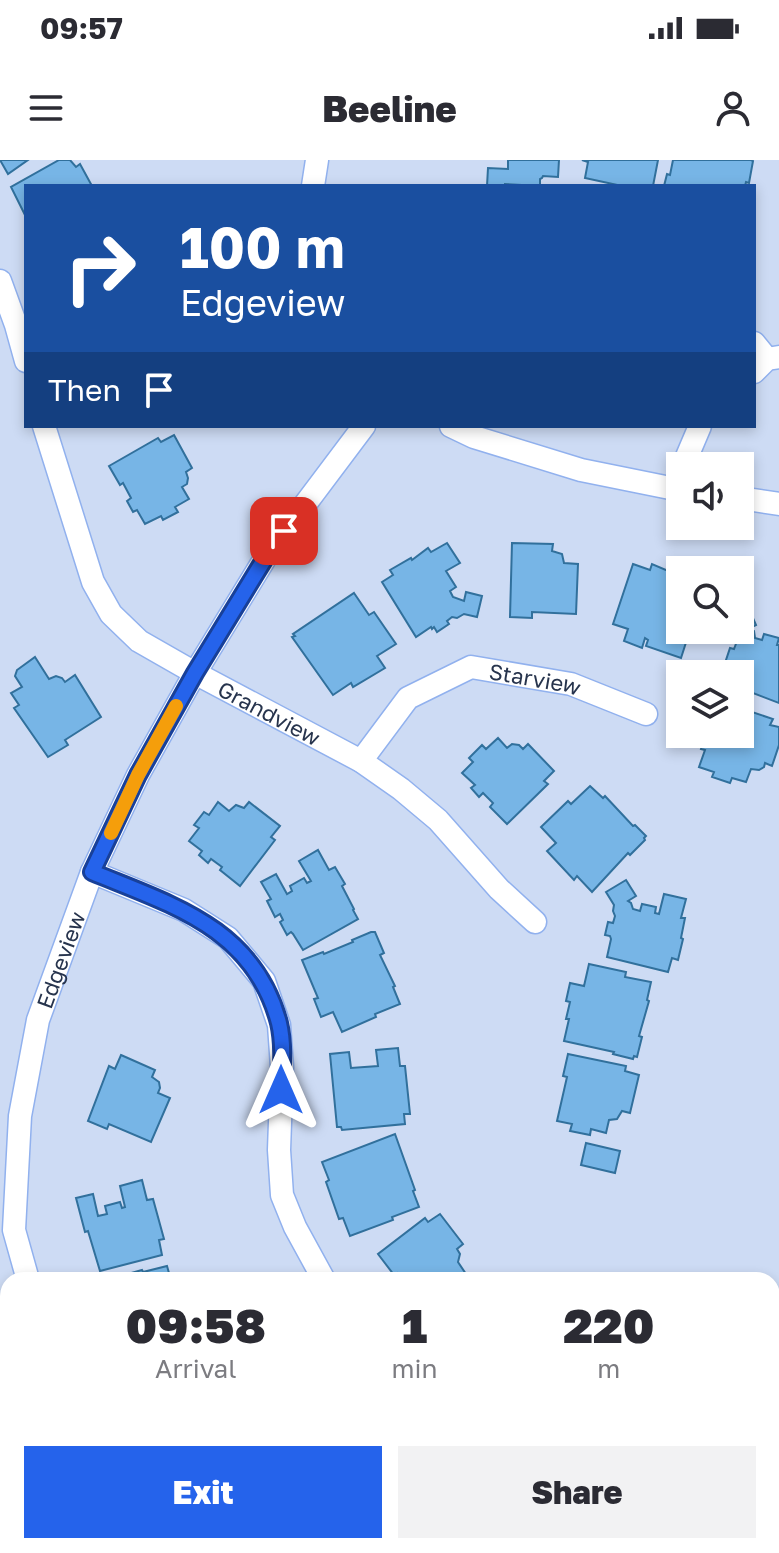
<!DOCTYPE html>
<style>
body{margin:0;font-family:"Golos Text",sans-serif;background:#f2f2f3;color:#2b2b33;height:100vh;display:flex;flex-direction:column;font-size:30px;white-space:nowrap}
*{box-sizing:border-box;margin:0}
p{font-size:26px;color:#7c7c81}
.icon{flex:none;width:44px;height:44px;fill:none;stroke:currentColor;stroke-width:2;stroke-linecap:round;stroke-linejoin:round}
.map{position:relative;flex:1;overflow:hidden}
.drawer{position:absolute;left:0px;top:1112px;width:780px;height:282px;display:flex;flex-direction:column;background:#fff;border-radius:24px 24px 0 0;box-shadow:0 4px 12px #0003}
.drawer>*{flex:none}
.top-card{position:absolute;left:24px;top:24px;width:732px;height:244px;border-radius:0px;box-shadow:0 4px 12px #0003;background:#1a4fa0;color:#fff;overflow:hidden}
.fabs{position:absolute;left:666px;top:292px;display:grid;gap:16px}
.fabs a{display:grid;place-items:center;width:88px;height:88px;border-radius:0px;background:#fff;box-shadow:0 4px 12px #0003;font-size:40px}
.pin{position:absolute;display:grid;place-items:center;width:68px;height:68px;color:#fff;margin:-34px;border-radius:16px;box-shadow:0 4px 12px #0006}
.me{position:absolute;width:88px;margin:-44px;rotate:0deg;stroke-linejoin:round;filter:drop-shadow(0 0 6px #0008)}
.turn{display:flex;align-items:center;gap:28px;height:168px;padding:0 24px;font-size:36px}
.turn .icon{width:104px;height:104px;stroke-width:2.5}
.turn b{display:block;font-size:56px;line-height:68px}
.then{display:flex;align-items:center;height:76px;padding:0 24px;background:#0003;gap:16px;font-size:30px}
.eta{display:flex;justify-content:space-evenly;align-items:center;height:136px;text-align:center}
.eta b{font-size:48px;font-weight:800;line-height:56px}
.button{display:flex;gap:16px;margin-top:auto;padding:16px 24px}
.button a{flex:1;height:92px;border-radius:0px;background:#2563eb;color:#fff;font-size:32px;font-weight:800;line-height:92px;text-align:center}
.button a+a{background:#f2f2f3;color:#2b2b33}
.status{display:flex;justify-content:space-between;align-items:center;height:56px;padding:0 40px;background:#fff;direction:ltr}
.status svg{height:22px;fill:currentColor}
header{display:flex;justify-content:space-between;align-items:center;height:104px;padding:0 24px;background:#fff;font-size:36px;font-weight:800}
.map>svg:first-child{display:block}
.green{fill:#a2d79e}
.building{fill:#77b5e6;stroke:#31709c;stroke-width:2}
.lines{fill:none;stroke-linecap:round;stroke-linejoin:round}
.street-casing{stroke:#91b1ee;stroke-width:25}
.street{stroke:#fff;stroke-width:22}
.route-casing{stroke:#184099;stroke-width:20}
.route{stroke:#2563eb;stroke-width:14}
.slow{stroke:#f59e0b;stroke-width:14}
.labels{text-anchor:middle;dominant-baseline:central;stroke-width:6;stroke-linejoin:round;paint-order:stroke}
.street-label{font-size:22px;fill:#27344d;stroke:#e1e8f5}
</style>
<div class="status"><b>09:57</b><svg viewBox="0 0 49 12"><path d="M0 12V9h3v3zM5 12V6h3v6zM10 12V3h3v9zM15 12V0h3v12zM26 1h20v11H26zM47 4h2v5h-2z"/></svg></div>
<header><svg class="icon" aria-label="menu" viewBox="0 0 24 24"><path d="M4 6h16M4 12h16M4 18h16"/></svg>Beeline<svg class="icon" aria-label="person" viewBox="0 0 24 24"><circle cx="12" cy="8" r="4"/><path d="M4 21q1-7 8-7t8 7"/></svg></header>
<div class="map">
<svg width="779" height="1393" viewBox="0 0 779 1393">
<rect width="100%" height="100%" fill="#cddbf4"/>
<!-- green -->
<path class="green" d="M0,1280L8,1291V1386H76L81,1393H0Z"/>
<!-- building -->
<g class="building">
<path d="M0,0H28L8,14Z"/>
<path d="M59,0H70L76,7L80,4L92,26H26V57L11,27Z"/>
<path d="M508,0H559L558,17L543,16L542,18L540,19V26L505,24V26H487L488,8L508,9Z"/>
<path d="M582,0H658L653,26H622L585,18L588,2Z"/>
<path d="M673,0H751L753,1L749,23L746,22L745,26H664L667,14L670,15Z"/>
<path d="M174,275L192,308L186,312L188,318L187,324L182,327L189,339L175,347L178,352L163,360L161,356L145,364L137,350L133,352L127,341L131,338L123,323L120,325L109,306L158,278L161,282Z"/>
<path d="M447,383L460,403L446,411L456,427L450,431L453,437L464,441L466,432L482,436L477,457L464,454L457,458L452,457L447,461L449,464L437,472L434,467L432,469L431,467L416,477L382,422L393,415L390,410L411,398L412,400L428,388L431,392Z"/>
<path d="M512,383L553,384L552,391L562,394L564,403L578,404L576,454L532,452V458L510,457Z"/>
<path d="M633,404L650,410L652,404L680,416V470H690L681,498L646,486L648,480L645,478L642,488L624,481L628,469L613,464Z"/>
<path d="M354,433L369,455L374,452L396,484L377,496L385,508L353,527L351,523L333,535L292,477L295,476L293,474Z"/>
<path d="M749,449L756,465L750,468L754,471L755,478L762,480L764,474L779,478L777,485H779V543L740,528V514H726L729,504L725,503L730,488L734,489L737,481L735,478L737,470H740V453Z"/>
<path d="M35,497L49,519L56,516L62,518L65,522L75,515L101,557L65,580L68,585L48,597L14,548L19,545L11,533L22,527L15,516L17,510Z"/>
<path d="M740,548L773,559L770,565L779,567V585L772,606L765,603L764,607L759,610L751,609L746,622L732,618L730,623L712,617L714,612L699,607L705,590L701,589L705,577L709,578L711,574H740Z"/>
<path d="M498,578L507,588L512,584L519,585L523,589L528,584L554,611L544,621L548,624L507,664L490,647L493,643L483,633L479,637L471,628L475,625L462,613L473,602L469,598L482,585L486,589Z"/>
<path d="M590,626L603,638L605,636L633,666L635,665L646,676L644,678L645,680L630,695L628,693L592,732L577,716L574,720L547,691L556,683L541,667L568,641L571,644Z"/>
<path d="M218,642L229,651L236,645L244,648L249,642L280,666L271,677L275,680L240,726L220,710L222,707L211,699L208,703L199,695L202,691L189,681L199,668L194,665L204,652L209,655Z"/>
<path d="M318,690L329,710L335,707L345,724L342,726L354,749L353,750L358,759L303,790L293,774L291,772L287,775L280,762L283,760L280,754L275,757L267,741L271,739L261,722L276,714L287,734L292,731L290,726L304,718L307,723L311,721L299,701Z"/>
<path d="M626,720L636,736L628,741L631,743L633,749L640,751L642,744L656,747L655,753L659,754L664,734L686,739L681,758H685L681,778L683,779L678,800L672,798L668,812L607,797L611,779L610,776L605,775L608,762L613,763L615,756L613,751L614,745L606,732Z"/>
<path d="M371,772H375L384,793L380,795L395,826L393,827L400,844L375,854L376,857L342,872L333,852L321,857L314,839L318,838L302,800L323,792L324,794L353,782L352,780Z"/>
<path d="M589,804L626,812L625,817L651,822L647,840L649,841L639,876L642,877L637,897L634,896L633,899L613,894L614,892L564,881L569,859H566L570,842L566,841L570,823L584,826Z"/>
<path d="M398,888L400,906H405L410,954H404L405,964L342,970L341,967H337L330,894L349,892L351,908L378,906L376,890Z"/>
<path d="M568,894L626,906L625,911L639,915L630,953L622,951L617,959L609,960L606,973L591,969L590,975L570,971L572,964L557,961L567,917L563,916Z"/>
<path d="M121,895L155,910L152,917L159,922L160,928L158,933L170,938L151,982L109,964L107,969L88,961L109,906L115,909Z"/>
<path d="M395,974L415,1030L413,1031L419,1047L392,1057L393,1060L350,1076L343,1058L339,1059L326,1022L329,1020L322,1002Z"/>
<path d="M586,983L620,991L615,1013L581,1005Z"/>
<path d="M142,1020L147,1040L153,1039L164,1079L159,1080L162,1095L100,1111L88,1071L85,1072L76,1038L93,1034L98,1056L107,1054L105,1046L120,1042L122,1048L125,1047L120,1026Z"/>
<path d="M440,1054L463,1084L457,1089L460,1094L458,1102L466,1114L458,1120H402L397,1113L394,1115L378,1094L425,1058L428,1062Z"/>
<path d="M167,1106L171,1120H106L142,1110L143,1112Z"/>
</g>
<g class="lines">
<defs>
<g id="street">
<path d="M313,26L317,0"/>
<path d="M0,121L16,165L26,201"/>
<path d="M754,183L767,199"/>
<path d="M754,212L767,199L779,197"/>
<path id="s1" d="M44,266L93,422L111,454L139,481L195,513L361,601L401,629L438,660L499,729L535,762"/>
<path d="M451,266L474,277L581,310L680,330"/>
<path d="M683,306L700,266"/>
<path d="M740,338L779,344"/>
<path id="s2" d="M361,601L408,538L471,507L571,524L646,554"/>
<path d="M92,712L184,750L228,778L264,821L279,865L282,907L279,990L282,1035L295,1067L324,1120"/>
<path id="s3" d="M28,1120L14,1070L20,956L38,860L92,712L138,615L195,513L267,395L364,266"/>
</g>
</defs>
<!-- street casing -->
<use href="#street" class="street-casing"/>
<!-- street -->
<use href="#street" class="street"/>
</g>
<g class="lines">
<defs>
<path id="route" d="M281,930C282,909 284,884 279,863C254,768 172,745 92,712L138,615L195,513L267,395L284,371"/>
</defs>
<!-- route casing -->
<use href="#route" class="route-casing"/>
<!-- route -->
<use href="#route" class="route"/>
<!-- slow -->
<path class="slow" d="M111,673L138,615L176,546"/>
</g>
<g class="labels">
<!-- street labels -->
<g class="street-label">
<text stroke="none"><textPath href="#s2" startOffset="214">Starview</textPath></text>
<text stroke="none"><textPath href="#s1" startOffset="388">Grandview</textPath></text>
<text stroke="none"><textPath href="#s3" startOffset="328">Edgeview</textPath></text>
</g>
</g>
</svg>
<div class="fabs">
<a><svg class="icon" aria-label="sound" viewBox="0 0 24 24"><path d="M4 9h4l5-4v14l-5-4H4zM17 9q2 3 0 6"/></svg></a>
<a><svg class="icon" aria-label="search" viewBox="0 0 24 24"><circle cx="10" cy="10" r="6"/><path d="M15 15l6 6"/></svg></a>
<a><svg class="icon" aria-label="layers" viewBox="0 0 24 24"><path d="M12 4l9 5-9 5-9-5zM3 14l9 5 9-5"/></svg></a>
</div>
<div class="pin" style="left:284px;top:371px;background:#d93025"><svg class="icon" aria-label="arrive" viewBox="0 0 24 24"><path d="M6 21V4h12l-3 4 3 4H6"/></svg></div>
<svg class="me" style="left:281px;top:930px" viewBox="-20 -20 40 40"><path d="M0-17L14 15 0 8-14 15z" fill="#2563eb" stroke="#fff" stroke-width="4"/></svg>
<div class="top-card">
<div class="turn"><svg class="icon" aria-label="right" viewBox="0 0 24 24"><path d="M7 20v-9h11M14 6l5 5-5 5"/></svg><div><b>100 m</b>Edgeview</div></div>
<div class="then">Then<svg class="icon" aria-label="arrive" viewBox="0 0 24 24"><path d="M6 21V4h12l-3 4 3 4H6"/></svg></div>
</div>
<section class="drawer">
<div class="eta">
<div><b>09:58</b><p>Arrival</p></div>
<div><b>1</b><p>min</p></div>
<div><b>220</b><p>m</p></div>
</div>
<div class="button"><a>Exit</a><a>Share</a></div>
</section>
</div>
